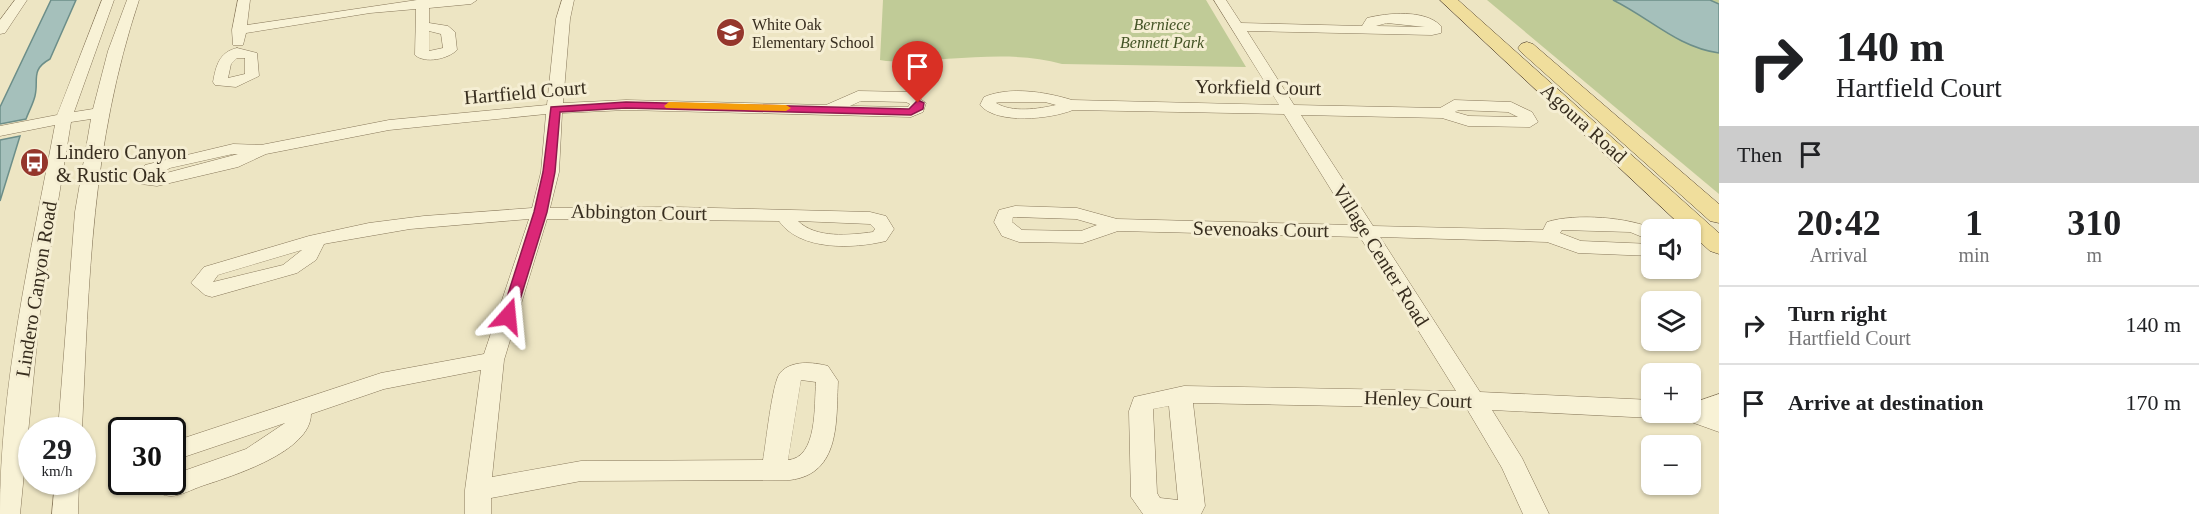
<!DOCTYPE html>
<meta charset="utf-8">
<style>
body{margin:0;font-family:Georgia,serif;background:#f6f6f6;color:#202124;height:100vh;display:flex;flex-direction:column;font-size:22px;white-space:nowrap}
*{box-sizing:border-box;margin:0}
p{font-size:20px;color:#757577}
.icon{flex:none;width:33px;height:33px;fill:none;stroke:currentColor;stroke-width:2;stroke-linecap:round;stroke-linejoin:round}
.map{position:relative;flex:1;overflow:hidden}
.panel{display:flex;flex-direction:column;background:#fff;width:480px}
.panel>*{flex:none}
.top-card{background:#fff;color:#202124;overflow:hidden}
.controls{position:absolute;left:1641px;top:219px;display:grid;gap:12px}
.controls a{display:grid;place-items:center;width:60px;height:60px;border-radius:9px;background:#fff;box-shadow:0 2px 4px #0004;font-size:30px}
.speed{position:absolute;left:18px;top:417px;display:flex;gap:12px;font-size:30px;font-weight:700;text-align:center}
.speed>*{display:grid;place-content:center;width:78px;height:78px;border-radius:50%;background:#fff;box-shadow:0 2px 4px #0004;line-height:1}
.speed small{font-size:15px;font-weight:400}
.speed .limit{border:3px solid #111;border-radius:9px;background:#fff;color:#111}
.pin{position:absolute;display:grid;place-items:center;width:51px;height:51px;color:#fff;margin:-62px -26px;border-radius:50% 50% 50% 0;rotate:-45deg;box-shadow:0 0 6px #0007}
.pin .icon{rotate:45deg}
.me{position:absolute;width:66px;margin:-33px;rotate:18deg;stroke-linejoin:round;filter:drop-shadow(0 0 4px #0008)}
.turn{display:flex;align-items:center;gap:21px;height:126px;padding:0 18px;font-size:27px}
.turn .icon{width:78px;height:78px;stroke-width:2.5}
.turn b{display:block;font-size:42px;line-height:51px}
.then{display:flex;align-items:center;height:57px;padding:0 18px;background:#0003;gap:12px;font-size:22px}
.eta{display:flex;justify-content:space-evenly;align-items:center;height:102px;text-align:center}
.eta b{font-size:36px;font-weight:800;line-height:42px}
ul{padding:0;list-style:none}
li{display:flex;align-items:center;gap:18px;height:78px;padding:0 18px;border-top:2px solid #e0e0e0}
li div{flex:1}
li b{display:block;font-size:22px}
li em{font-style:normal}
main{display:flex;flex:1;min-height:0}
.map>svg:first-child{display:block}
.green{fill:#c0cb97}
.water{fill:#a5c0bb;stroke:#6c8e89;stroke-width:1.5}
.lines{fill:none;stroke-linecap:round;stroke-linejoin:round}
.minor-casing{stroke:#87775a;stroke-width:1}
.major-casing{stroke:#55442f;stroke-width:1}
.minor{fill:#f8f2d6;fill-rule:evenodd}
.major{fill:#f0de9c;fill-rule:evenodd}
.route{fill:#db2777;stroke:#8e194d;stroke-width:1.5}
.slow{fill:#f59e0b}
.labels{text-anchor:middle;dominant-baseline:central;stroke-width:6;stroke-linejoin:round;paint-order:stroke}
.far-poi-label{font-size:16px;fill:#372d1e;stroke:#f5eed3;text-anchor:start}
.far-park-label{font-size:16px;font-style:italic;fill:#435325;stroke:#f5eed3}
.street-label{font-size:20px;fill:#372d1e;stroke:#f5eed3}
.poi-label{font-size:20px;fill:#372d1e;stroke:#f5eed3;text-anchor:start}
</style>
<main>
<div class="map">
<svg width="1719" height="514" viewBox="0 0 1719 514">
<rect width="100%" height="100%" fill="#ede5c3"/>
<!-- green -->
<g class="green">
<path d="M883,0H1206L1246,67L1062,64C1007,48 943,63 886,61L880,60Z"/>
<path d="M1487,0H1719V194Z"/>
</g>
<!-- water -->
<g class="water">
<path d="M51,0H76L50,59C30,70 39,80 35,96C33,104 29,111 26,119L0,124V107Z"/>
<path d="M1613,0H1710L1719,4V53C1677,47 1650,18 1613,0Z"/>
<path d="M20,136L0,201V140Z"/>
</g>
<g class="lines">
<defs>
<g id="minor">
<path d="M15,0H27L5,33L0,34V20Z"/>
<path d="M102,0H114L74,112L93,109L108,51L127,0H139C91,145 89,279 82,430H58L75,212L91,119L71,122L40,312L20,514H0C0,383 31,253 55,125L0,136V126L57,115Z"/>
<path d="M238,0H250L247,25L417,0H477L471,4L429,8V23L448,26L455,32L457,50C448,59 425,64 415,55L416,9L370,13L246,33L243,45H233L232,30ZM429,31L441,34L443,48L429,51Z"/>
<path d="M562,0H574L570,19L563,103L626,100L826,105L858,91L910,92L926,103L923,112L911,117L626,110L562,113L559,172L550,208L674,207L870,212L886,216L894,229L886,241C853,249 800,251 779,221L547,219L504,360L492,477L581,461L763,460C766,444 772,383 780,373C791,360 813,362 828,366L838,381C836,420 841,474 790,480L581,481L491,498V514H465V490L481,370L384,389L311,414C311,452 232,476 202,486C193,489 180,496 171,496C164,496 155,491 149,489L146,482H172V475L246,449L285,423L172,461V442L381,373L484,354L529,219L410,229L329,243L324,244L316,260L297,273L212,297L205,295L191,283L204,267L309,236L369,223L424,216L532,208L541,172L546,114L389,130L266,154L238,167L157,186L141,184L137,176L145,165L233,144L261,145L389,120L547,105L556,19ZM861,101L906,102L910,104L908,107L850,106ZM233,154H238L155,176L170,168ZM798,221L870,224L875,229L873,232C850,235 816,239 798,221ZM302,250L283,265L213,282L218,275ZM801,380L816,382C814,405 818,458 788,460Z"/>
<path d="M1214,0H1226L1241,23L1362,26L1367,18C1387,13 1425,9 1441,26V33L1432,35L1247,31L1294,105L1440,108L1454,100L1511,102L1532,112L1538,122L1530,127L1468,126L1442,118L1301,115L1373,226L1543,230L1547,222C1575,213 1630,217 1656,230H1652V241L1630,232L1562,230L1560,233L1581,241L1652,244V256L1578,253L1547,242L1380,237L1480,392L1652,400V412H1662L1652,418L1492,410L1522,458L1549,514H1523L1502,468L1467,409L1445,408L1193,403L1205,506L1201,514H1143L1131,497L1129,411L1134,397L1184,386L1456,391L1360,237L1118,231L1083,243L1019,242L1002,236L994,222L999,210L1015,206L1077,208L1117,219L1353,225L1284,114L1073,110C1051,119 997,125 980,105L984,97C1010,86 1046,92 1072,100L1279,105ZM1387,23L1425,27L1376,26ZM998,102H1045L1056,105C1038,109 1012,113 996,103ZM1458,110L1508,112L1518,117L1469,116L1455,112ZM1013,217L1076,219L1097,225L1081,231L1022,230L1012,222ZM1169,406L1178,500L1160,498L1157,493L1153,409Z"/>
<path d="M237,48L257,53L259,76L236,87L215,85L213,82C216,66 219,52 237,48ZM237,58H245V74L228,78L231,64Z"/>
<path d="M1719,394V432L1680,418L1677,412H1690V404Z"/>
<path d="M55,482H79L78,514H52Z"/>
</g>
<g id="major">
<path d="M1440,0H1458L1719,233V254L1710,251L1690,233V230H1686Z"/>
<path d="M1527,42L1533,44L1719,204V223L1710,221L1521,52L1518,48L1521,44Z"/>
</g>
</defs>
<!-- minor casing -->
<use href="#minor" class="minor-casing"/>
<!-- major casing -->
<use href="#major" class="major-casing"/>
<!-- minor -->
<use href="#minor" class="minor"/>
<!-- major -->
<use href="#major" class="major"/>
</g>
<!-- route -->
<path class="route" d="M918,100L924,103L923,109L911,115L626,108L560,112L555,172L547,212L515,316L508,321L501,316L534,212L543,172L551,107L626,102L909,109Z"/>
<!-- slow -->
<path class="slow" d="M669,102L786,105L791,108L786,111L666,108L664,106Z"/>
<!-- icons -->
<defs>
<symbol id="school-disc" viewBox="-11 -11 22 22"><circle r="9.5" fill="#95362c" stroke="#f5eed3"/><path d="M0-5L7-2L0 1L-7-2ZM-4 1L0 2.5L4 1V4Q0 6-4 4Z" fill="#fff"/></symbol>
<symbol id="bus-disc" viewBox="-11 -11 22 22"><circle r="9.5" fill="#95362c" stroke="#f5eed3"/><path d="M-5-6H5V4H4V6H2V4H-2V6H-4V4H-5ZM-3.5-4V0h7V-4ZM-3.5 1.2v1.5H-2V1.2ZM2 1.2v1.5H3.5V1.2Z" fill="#fff"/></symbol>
</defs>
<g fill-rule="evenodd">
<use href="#school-disc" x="714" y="16" width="33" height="33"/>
<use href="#bus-disc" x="18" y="146" width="33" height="33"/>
</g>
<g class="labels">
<!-- far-poi labels -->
<g class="far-poi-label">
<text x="752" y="24">White Oak<tspan x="752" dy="18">Elementary School</tspan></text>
</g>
<!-- far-park labels -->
<g class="far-park-label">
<text x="1162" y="24">Berniece<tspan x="1162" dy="18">Bennett Park</tspan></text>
</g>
<!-- street labels -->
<g class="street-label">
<text transform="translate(1258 87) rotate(1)">Yorkfield Court</text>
<text transform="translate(525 92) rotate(-5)">Hartfield Court</text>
<text transform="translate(1584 123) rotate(42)">Agoura Road</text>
<text transform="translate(639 212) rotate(1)">Abbington Court</text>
<text transform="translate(1261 229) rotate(1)">Sevenoaks Court</text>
<text transform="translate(1381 255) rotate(58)">Village Center Road</text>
<text transform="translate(36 289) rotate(-81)">Lindero Canyon Road</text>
<text transform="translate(1418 399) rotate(2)">Henley Court</text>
</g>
<!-- poi labels -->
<g class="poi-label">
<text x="56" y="152">Lindero Canyon<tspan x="56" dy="23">&amp; Rustic Oak</tspan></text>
</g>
</g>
</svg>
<div class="controls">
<a><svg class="icon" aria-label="sound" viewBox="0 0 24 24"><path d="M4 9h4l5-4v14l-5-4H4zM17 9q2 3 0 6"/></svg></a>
<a><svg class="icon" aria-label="layers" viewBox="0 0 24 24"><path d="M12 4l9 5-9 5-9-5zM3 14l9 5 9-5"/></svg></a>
<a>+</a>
<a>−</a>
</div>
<div class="speed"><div>29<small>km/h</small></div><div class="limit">30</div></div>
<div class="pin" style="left:918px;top:103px;background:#d93025"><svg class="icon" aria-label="arrive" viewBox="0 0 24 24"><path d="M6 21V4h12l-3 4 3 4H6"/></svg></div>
<svg class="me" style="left:508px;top:316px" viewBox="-20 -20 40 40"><path d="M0-17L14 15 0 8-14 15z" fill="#db2777" stroke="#fff" stroke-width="4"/></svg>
</div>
<section class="panel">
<div class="top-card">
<div class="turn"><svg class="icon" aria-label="right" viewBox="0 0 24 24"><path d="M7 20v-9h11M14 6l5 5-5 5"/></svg><div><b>140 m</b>Hartfield Court</div></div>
<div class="then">Then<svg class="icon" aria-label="arrive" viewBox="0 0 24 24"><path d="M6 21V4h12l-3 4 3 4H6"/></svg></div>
</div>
<div class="eta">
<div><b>20:42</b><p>Arrival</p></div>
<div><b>1</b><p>min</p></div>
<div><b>310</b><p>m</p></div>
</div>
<ul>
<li><svg class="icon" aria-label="right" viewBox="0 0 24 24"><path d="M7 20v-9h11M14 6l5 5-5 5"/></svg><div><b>Turn right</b><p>Hartfield Court</p></div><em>140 m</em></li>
<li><svg class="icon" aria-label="arrive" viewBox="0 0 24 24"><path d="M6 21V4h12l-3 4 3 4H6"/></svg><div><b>Arrive at destination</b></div><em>170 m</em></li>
</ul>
</section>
</main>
